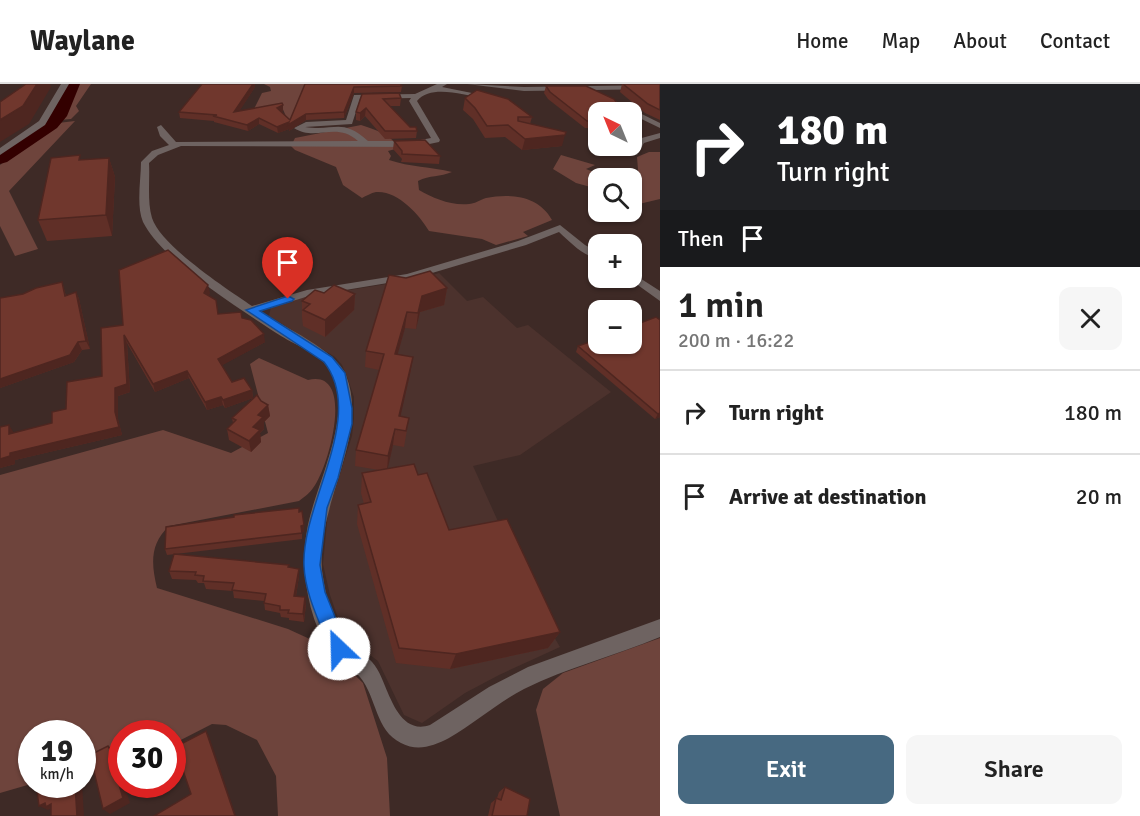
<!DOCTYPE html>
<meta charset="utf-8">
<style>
body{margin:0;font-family:Signika,sans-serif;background:#f6f6f6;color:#222;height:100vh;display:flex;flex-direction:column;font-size:22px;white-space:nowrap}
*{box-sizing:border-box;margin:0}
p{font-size:20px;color:#767676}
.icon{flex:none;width:33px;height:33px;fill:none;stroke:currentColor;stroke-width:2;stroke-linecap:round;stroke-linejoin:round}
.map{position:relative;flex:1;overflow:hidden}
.side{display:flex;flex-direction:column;background:#fff;width:480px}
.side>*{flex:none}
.hud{background:#202124;color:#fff;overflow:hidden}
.needle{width:39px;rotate:317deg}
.tools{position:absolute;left:588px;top:18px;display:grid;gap:12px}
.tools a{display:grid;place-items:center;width:54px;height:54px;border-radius:12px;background:#fff;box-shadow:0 2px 4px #0004;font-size:30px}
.speed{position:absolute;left:18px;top:636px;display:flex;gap:12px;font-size:30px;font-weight:700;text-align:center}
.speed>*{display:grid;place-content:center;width:78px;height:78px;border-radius:50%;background:#fff;box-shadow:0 2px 4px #0004;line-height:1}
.speed small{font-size:15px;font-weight:400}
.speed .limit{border:9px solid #d22;background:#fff;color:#111}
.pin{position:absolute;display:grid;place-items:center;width:51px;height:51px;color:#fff;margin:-62px -26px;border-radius:50% 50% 50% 0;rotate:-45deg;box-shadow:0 0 6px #0007}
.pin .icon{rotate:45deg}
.me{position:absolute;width:66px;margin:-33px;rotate:336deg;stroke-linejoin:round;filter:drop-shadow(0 0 4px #0008)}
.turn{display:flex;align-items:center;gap:21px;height:126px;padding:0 18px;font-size:27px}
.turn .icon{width:78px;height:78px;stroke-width:2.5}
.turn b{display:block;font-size:42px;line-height:51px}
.then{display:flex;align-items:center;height:57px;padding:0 18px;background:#0003;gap:12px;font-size:22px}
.round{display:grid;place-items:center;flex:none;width:63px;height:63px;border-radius:12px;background:#f6f6f6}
.summary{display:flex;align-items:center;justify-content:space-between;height:102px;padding:0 18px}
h1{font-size:36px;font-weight:600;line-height:45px}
.cta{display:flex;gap:12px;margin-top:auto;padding:12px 18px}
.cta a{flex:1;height:69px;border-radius:12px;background:#476981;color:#fff;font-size:24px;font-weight:600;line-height:69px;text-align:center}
.cta a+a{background:#f6f6f6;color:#222}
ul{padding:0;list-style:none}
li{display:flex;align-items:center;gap:18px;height:84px;padding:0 18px;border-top:2px solid #e0e0e0}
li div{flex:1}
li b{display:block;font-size:22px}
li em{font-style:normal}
header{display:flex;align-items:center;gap:36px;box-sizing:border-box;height:84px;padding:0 30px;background:#fff;border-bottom:2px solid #e0e0e0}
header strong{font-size:28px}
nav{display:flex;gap:33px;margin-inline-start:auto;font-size:21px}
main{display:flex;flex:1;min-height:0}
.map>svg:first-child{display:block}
.built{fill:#4c322d}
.green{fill:#6e443c}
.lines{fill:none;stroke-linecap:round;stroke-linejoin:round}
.river{fill:#300;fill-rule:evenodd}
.minor{fill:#6e6361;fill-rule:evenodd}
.wall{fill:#602f27}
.shaded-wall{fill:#4e2620}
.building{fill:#70372d;stroke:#4e2620;stroke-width:1.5}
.route{fill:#1a73e8;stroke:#114b97;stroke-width:1.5}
</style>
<header>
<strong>Waylane</strong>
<nav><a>Home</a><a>Map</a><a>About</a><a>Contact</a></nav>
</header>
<main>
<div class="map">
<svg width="660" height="732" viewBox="0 0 660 732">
<rect width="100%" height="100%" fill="#3e2a26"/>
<!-- built -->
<path class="built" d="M439,189L467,217L483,213L517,244L528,241L611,308L520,371L473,382L538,526L560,563L499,591L465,609L422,639L404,631L378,577L344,551L330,511L323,480L328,428L352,352L354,334V313L348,295L342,281L335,273L269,232L271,223L300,214L399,198L408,199Z"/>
<!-- green -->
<g class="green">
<path d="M77,0H91L76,22L79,27L71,35L59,36Z"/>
<path d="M264,0H309L313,20L290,42L282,23L254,25L262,9L271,7L270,3Z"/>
<path d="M75,37L9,107L38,165L15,172L0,142V81L58,39Z"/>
<path d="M361,41C378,47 389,49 399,64L388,67L391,72L389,76C410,83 431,83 452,88C440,93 430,91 418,97L419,106C433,114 451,122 469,120C474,120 480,116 486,114C511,109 539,112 552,136L523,148L528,152L496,161L482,155L429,147C419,130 397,106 376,108C371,109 366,112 362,114L343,101L336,83L295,66L291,62L295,54Z"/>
<path d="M649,68H660V115L639,120L632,116V101L639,98L637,73Z"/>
<path d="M561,71L595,81L586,85L609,94H598V105L576,99L553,85Z"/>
<path d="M259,274L308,296C357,284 328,386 313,404C310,409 304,413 299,417L169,442C150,460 151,479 157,504L288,545L325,562L363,599L387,674L390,732H278L276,692L257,656L226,641L212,640L173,660L172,650L167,649L161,639L139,649L122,650L121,658L83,676L82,650H32L31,700L0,709V391L163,346L231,369L268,349L250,280Z"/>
<path d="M660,554V732H560L536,626L543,605L563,589Z"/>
</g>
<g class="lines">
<!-- river -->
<path class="river" d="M64,0H80L67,32L57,44L7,78L0,80V65L45,36L50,30Z"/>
<!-- minor -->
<g class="minor">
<path d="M61,0H69L45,41L0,71V64L39,37Z"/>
<path d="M437,0H447L442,3L487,12L483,14C463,11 431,0 417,17L440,56L439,58L415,63L181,62L158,71L149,79C150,96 147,117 152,134C161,162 227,205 252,222L307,206L407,190L518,157L560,141L585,161L598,168V175C582,171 571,159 559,148L526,161L412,195L309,212L260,227C283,243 336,266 346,291C370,352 316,420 322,486C325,508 331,542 347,559C352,565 359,568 365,572C376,579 380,590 385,602C393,621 404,650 430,641L489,603L528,583L660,535V553C615,572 568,583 524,605C497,619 475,639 449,654C433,662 418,668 401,659C375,646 377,614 360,593C351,582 337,579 329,567C308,533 300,486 307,446C314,403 357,326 330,286C320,270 297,262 281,252C243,227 163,178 143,138C136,121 141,96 141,78L152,67L169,61L160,52L157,43L161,41L176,58L358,57C336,37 316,58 294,44L306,38L346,36L354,11L415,10ZM411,14L409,17L431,54L415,57H368C341,33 335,48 305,43L352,40L360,15Z"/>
<path d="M467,0L524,3L660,1V5L524,7Z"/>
<path d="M599,9L660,39V44L596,13Z"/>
<path d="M660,49V54L644,59L637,71H631L630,69L638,55Z"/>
<path d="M632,189L660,207V217L628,194H632Z"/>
</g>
</g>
<!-- wall -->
<g class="wall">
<path d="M305,0L402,2L401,8L354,9L344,34L306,36L289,47V45L278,49L259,40L248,47L214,38V37L180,34L179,28L255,3L239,27L283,21V27L281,28L290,36Z"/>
<path d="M622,0H660V36L645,29L620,8Z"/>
<path d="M546,2L598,28V44H585L548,15L544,9Z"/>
<path d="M362,10L401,14L400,22H390L410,43L417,47L416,54L385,55L365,32L360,37L356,36V28Z"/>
<path d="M465,14L532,33L530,40L562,62L522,66L505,53L485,54L473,35L463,26Z"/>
<path d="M394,57L440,72L439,80L401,78L402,75L393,65Z"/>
<path d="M109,74L115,93L112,152L47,157L38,136L81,76Z"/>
<path d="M389,191L447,204L444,221L420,228L416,245L405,244L397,271L413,273L410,290L400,332L409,334L404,363L393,361L387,385L418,391L449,446L560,548L548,564L450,585L396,579L357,440L358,421L364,420L361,409L362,389L379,386L355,382L356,366L379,286L365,283L366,267Z"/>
<path d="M62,198L66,212L76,208L79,215L90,265L82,266L74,278L0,304V214L23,210Z"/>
<path d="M210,209L208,212L218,230L242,234L265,258L222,281L232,298L252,306L253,314L225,324L223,321L207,326L189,294L155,308L127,259L130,308L118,312V335L122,351L15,376V380L0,384L14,349L52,339L102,292L123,241Z"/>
<path d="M324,209L355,210L354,226L325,253L303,242L302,233V217Z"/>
<path d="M660,236V333L655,335L576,268L578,262Z"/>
<path d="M261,317L268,321L270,332L264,338V345L260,349L261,358L251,368L229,356L227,345L233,339L232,334Z"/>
<path d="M299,428L304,448H302V455L167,471L165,465Z"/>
<path d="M289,484L299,485V492L296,512L306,520L304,538L289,536V534L281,533L280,529L265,526L264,517L234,514L233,507L206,505L204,499H198L196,496L172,495L169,487Z"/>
<path d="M505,703L527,732H488L491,719L497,714L499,708Z"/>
</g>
<!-- shaded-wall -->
<g class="shaded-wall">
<path d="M37,0H50L51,3L29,40L0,58V36Z"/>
<path d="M253,0H255V3L235,34L234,28Z"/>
<path d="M354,3V9L344,34V28Z"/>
<path d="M283,21V27L277,30V24Z"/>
<path d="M366,24L365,32L360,37V29Z"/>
<path d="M306,30V36L289,47V45L278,49L277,43Z"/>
<path d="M259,34V40L248,47L247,41Z"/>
<path d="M565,51L562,62L522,66L525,55Z"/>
<path d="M109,74L115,93L112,152L106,131Z"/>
<path d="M208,201L210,209L206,217L204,209Z"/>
<path d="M447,204L444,221L420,228L416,245L418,229L422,212Z"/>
<path d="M76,208L79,215L90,265L86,257Z"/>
<path d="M355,210L354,226L325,253V236Z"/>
<path d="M407,228L405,244L393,287L395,270Z"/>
<path d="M264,250L265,258L219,283L218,275Z"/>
<path d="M124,251L127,259L130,308L118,312V335L122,351L15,376V380L0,384V375L10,369L115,328V304Z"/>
<path d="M78,258L82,266L74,278L0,304V295Z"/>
<path d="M413,273L410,290L397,348L399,332Z"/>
<path d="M187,287L189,294L155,308L153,300Z"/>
<path d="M252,306L253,314L225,324L223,316Z"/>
<path d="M221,313L223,321L207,326L205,318Z"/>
<path d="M268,321L270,332L264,338V345L260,349L261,358L251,368L249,357L253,343L258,331Z"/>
<path d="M660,329V333L655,335L658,330Z"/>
<path d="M9,341L14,349L9,350Z"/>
<path d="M395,345L393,361L387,388L388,372Z"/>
<path d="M304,441V448H301V442Z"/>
<path d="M299,485V492L295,519L294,512Z"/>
<path d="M305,513L306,520L304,538L303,530Z"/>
<path d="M560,548L548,564L450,585L456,570Z"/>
<path d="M154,640L159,646L160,650H157Z"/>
<path d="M206,647L209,652L236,732H235Z"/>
<path d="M122,692V700H124L130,719L110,730L103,725L117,694Z"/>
<path d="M75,700H82L84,732H77Z"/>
<path d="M45,719L51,720L54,727L50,725L48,726L39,722Z"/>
</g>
<!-- building -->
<g class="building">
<path d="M26,0H37L23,22L0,36V18Z"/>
<path d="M202,0H253L234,28L282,19L283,21L277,24L290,36L305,0H400L402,2L354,3L344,28L306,30L288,41L289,38L277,43L259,34L247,41L213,32L217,31L179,28Z"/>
<path d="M623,0H660V26L648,20Z"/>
<path d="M546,2H586L614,15L624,28H598V37H587L550,8Z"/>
<path d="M477,6L508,15L532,33H518V37L566,48L565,51L525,55L508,41L487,42L475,24L465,14Z"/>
<path d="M399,9L401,14L383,15L410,43H416L417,47H385L366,24L360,29L356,28L362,10Z"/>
<path d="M425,56L440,72L402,70V67L394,57Z"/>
<path d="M80,71L79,76L109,74L106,131L38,136L51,74Z"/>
<path d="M168,166L208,201L204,209L216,216L218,230L241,228L242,234L251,236L264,250L218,275L232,298L244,294L252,306L223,316L221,313L205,318L187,287L153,300L124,251L127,300L115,304V328L119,343L10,369V372L0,375V343L9,341V350L52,339V328L66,325L67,298L102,292L101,244L123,241L119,186Z"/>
<path d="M430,187L447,204L422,212L418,229L407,228L395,270L413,273L399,332L409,334L406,347L395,345L388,372L356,366L384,270L366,267L389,191L406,194Z"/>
<path d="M62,198L65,212L76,208L86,257L78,258L70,271L0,295V214L23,210L36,204Z"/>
<path d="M334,201L355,210L325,236L303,226L310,220L302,217L315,206L324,209Z"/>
<path d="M656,233L660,236V329L658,330L578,262L598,255V260H632V242Z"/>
<path d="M257,311L261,317L268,321L258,331L263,333L253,343L260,346L249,357L227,345L236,336L232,334Z"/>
<path d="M414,380L418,391L427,389L449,446L507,435L560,548L456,570L399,564L358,421L371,418L362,389Z"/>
<path d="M299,424V428L302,427L304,441L301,442L302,449L165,465L166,443L234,433V431Z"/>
<path d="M174,470L289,481L288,483L299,485L294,512L305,513L303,530L288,529L289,526H280V522L264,519L266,510L232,506L234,499L203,497L204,492L195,491L196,488L169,487Z"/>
<path d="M154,640L157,650H135Z"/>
<path d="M206,647L235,732H154L191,710L175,663Z"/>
<path d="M122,657V692L117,694L123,714L103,725L90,671L108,662L109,664Z"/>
<path d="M36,700H75L77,732H51V720L46,723L45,719L39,722Z"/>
<path d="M505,703L530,715L527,732H492L496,714L501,716Z"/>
</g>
<!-- route -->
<path class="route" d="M288,212L294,215L292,217L260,227L332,273L345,289L352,324V340L338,394L327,424L320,481L325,508L348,565L345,571L339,574L333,571L330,565C320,539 305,510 304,482C301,419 367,333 324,278L246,226Z"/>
</svg>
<div class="tools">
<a><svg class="needle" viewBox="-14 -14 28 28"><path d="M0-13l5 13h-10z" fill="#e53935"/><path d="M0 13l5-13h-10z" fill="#767676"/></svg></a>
<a><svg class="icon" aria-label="search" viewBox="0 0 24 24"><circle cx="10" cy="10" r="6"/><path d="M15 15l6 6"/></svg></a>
<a>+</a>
<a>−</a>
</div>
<div class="speed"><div>19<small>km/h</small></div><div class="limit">30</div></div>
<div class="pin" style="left:288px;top:215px;background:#d93025"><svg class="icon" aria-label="arrive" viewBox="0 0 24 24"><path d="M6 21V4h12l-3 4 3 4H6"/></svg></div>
<svg class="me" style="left:339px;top:565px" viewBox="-20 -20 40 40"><circle r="19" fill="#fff"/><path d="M0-13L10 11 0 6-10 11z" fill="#1a73e8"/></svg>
</div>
<section class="side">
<div class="hud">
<div class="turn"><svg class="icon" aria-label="right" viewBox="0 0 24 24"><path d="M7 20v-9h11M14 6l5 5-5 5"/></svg><div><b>180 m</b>Turn right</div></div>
<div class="then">Then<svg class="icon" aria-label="arrive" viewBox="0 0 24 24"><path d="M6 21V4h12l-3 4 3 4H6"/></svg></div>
</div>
<div class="summary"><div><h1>1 min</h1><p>200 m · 16:22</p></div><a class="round"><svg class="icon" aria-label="close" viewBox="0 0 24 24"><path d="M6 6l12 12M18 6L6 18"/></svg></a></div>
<ul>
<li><svg class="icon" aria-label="right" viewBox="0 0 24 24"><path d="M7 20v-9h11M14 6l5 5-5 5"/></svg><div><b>Turn right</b></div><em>180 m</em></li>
<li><svg class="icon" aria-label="arrive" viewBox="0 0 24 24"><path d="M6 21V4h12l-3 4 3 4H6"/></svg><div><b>Arrive at destination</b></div><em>20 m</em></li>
</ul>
<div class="cta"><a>Exit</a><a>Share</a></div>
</section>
</main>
